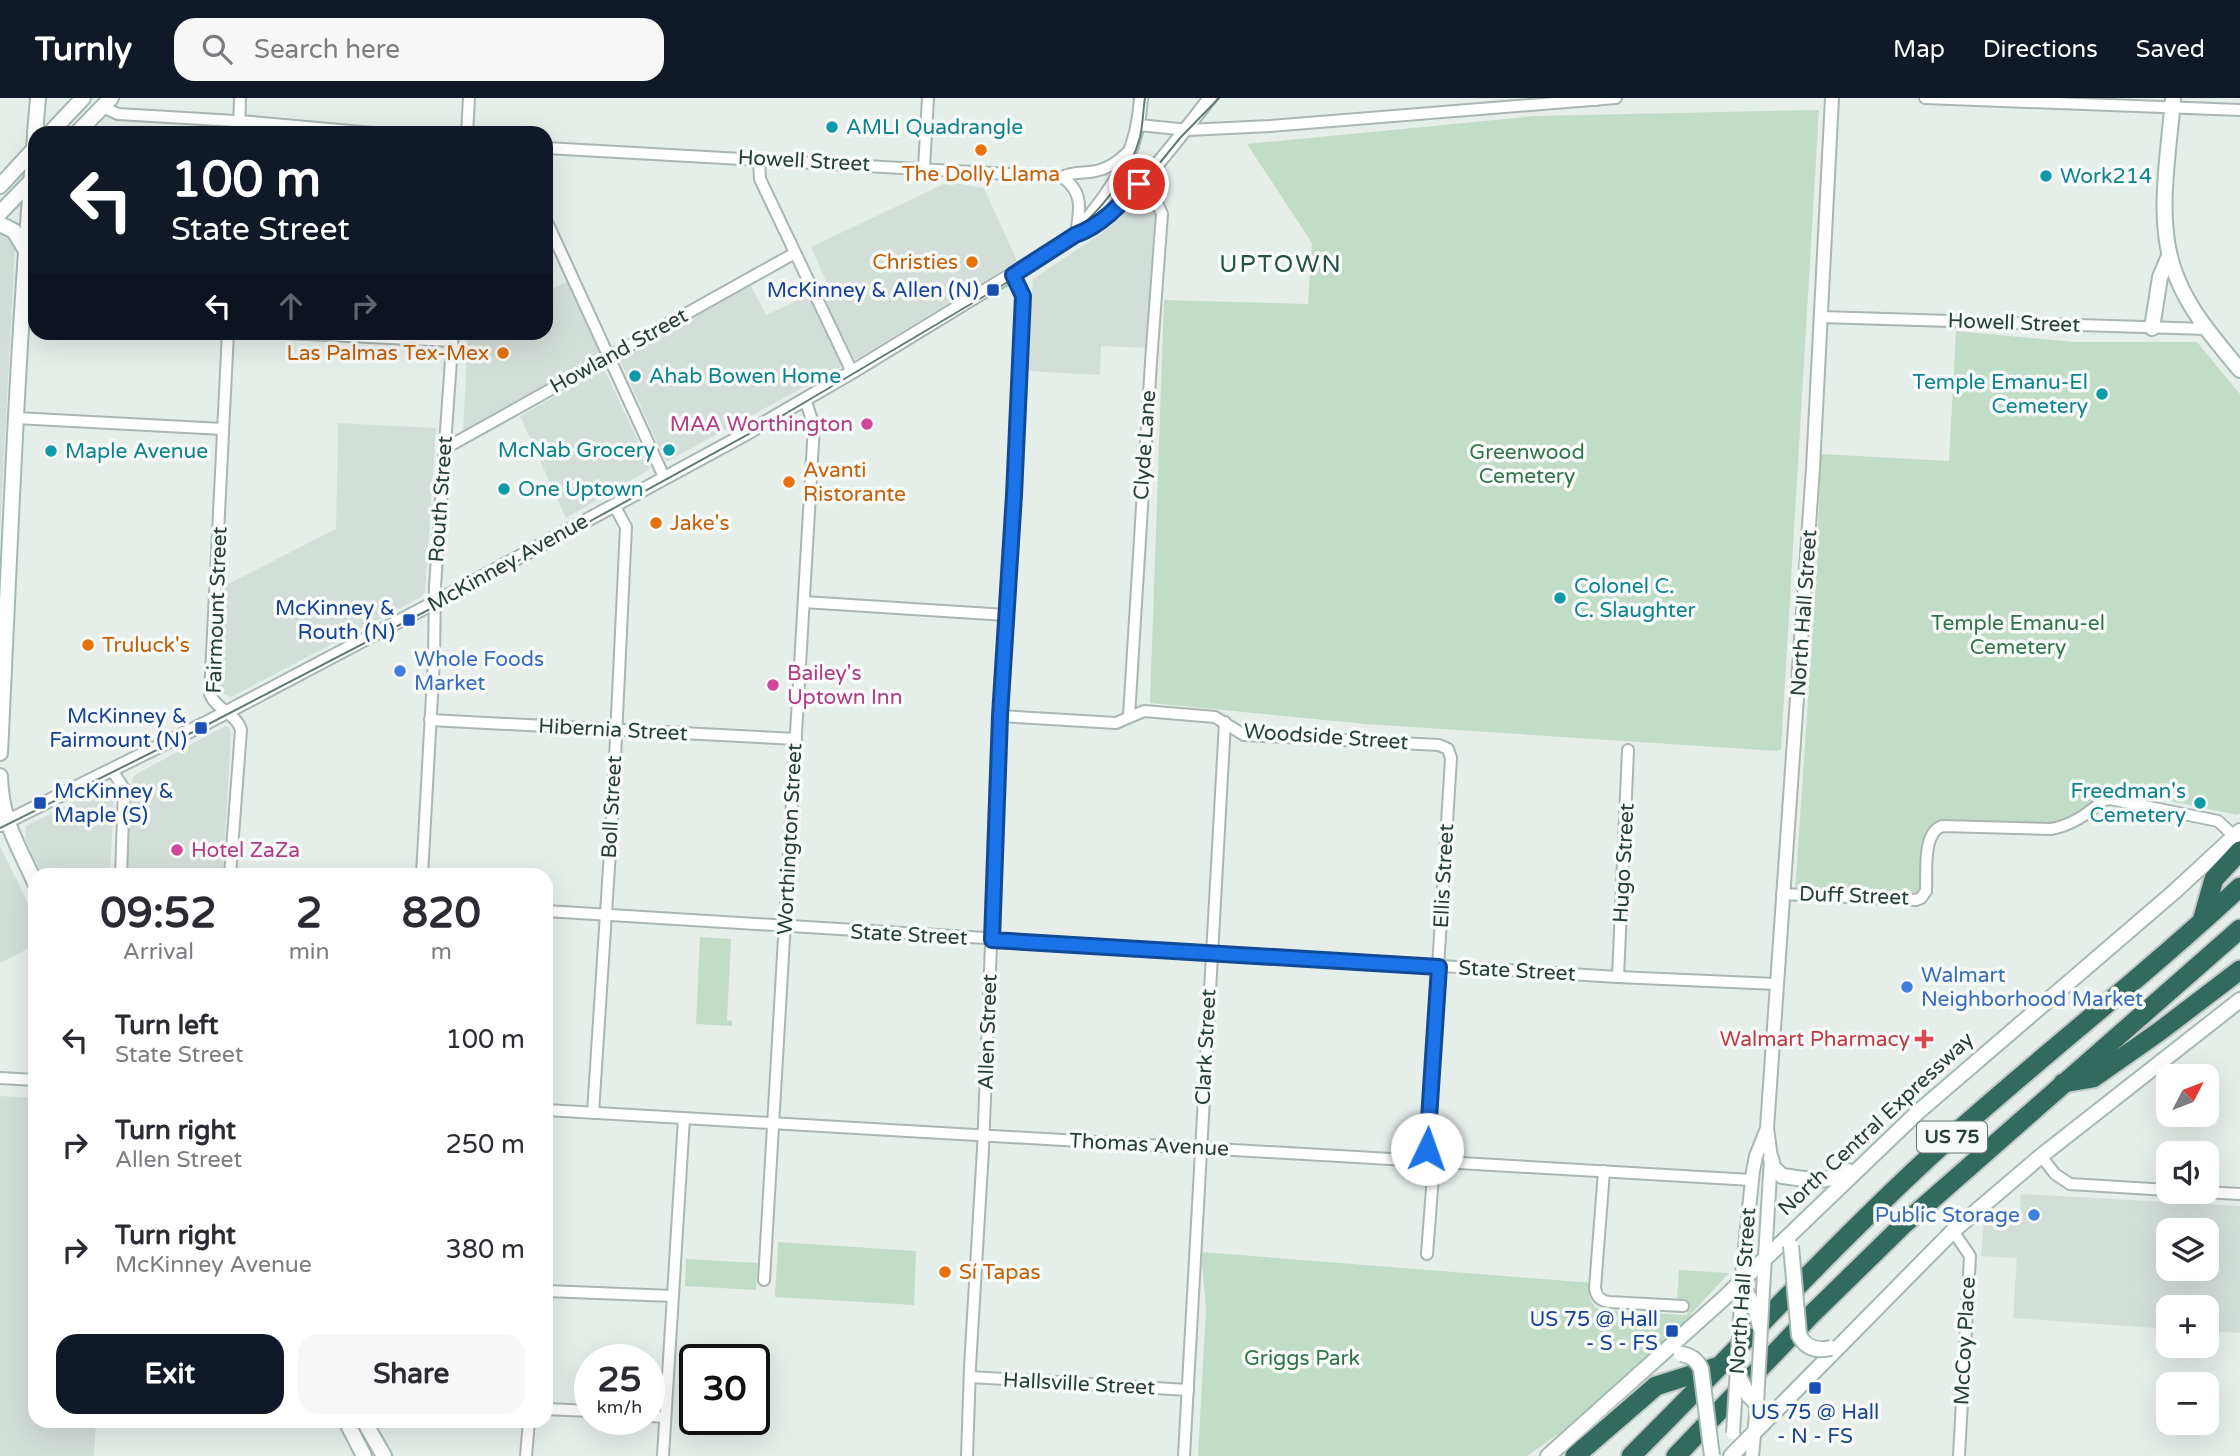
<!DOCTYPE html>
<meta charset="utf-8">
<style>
body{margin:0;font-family:"Varela Round",sans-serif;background:#f7f7f7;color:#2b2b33;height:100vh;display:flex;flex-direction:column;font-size:26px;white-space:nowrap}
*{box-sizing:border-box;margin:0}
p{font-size:23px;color:#7c7c81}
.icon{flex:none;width:38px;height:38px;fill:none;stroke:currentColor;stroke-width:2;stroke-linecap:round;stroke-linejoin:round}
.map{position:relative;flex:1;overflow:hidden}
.sheet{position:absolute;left:28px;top:770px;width:525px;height:560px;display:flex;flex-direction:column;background:#fff;border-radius:21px;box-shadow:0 7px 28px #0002}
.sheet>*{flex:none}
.top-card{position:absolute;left:28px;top:28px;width:525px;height:214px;border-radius:21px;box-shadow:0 7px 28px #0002;background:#111827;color:#fff;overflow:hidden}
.needle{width:46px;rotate:48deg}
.buttons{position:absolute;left:2156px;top:966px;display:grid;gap:14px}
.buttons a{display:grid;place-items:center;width:63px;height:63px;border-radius:14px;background:#fff;box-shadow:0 7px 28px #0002;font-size:35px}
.speed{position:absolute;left:574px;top:1246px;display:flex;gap:14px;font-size:35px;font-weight:700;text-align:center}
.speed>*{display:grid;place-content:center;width:91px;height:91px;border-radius:50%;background:#fff;box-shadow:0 7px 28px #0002;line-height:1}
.speed small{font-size:18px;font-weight:400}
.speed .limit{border:4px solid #111;border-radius:10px;background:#fff;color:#111}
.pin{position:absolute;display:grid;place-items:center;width:60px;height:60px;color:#fff;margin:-30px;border:4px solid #fff;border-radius:50%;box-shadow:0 2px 7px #0007}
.me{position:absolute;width:77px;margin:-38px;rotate:3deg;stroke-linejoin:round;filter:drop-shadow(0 0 5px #0008)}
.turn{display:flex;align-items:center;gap:24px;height:147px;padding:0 28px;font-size:32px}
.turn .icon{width:91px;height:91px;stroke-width:2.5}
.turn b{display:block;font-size:49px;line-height:60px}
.lanes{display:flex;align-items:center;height:66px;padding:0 28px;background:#0003;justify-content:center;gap:35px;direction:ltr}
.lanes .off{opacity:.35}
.eta{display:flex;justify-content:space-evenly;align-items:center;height:119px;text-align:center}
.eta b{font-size:42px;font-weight:700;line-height:49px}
.action{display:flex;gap:14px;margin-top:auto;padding:14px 28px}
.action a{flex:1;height:80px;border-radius:21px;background:#111827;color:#fff;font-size:28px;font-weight:700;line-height:80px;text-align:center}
.action a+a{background:#f7f7f7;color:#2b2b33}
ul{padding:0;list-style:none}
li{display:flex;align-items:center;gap:21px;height:105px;padding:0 28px}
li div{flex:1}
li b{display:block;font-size:26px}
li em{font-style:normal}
header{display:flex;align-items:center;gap:42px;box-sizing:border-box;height:98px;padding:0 35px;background:#111827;color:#fff}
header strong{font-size:33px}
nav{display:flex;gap:38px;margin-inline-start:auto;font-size:24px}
.search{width:490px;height:63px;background:#f7f7f7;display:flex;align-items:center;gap:18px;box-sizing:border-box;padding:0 24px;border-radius:21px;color:#7c7c81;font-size:26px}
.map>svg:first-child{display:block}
.built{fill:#d4ded9;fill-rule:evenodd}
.green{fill:#c1ddc8}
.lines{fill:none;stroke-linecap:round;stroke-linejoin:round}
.minor-casing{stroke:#a9b6b1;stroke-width:14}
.tertiary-casing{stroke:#a9b6b1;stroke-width:16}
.secondary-casing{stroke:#a5b9b2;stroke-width:18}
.motorway-casing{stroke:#c2c9c7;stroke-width:23}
.minor{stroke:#fff;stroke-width:10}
.tertiary{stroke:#fff;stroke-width:12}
.secondary{stroke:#fff;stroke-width:14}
.motorway{stroke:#336a5e;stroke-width:19}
.tram{stroke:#617a73;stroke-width:2}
.tertiary-bridge-casing{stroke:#a9b6b1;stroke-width:16;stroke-linecap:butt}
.secondary-bridge-casing{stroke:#a5b9b2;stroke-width:18;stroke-linecap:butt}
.tertiary-bridge{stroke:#fff;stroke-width:12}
.secondary-bridge{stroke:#fff;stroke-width:14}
.route-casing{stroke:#114b97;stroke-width:18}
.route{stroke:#1a73e8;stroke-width:12}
.culture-dot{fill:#0f9aa8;stroke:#f7faf8;stroke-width:2.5}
.food-dot{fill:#e8710a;stroke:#f7faf8;stroke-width:2.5}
.transit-dot{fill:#1a4fb4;stroke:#f7faf8;stroke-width:2.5}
.hotel-dot{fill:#d1479c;stroke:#f7faf8;stroke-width:2.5}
.shop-dot{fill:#3f7fe0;stroke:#f7faf8;stroke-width:2.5}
.health-dot{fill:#e0444e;stroke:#f7faf8;stroke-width:2.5}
.labels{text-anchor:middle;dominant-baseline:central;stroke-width:7;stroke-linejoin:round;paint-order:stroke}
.shield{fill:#f7faf8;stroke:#657772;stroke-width:2}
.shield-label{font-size:19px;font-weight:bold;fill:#263f38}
.culture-label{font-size:21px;fill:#0d838f;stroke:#f7faf8;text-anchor:start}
.street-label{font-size:21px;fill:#263f38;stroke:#f7faf8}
.food-label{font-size:21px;fill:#c56008;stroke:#f7faf8;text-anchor:start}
.transit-label{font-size:21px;fill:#164399;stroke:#f7faf8;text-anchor:end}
.hotel-label{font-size:21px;fill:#b23c85;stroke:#f7faf8;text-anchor:start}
.park-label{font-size:21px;fill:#32744a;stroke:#f7faf8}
.shop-label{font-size:21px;fill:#366cbe;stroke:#f7faf8;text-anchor:start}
.health-label{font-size:21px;fill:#be3a42;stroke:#f7faf8;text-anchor:end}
.quarter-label{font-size:24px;letter-spacing:2px;fill:#225145;stroke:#f7faf8}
</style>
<header>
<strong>Turnly</strong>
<div class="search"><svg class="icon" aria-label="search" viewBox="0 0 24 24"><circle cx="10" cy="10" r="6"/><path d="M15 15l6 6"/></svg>Search here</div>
<nav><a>Map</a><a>Directions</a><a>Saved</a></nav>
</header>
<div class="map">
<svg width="2240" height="1358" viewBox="0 0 2240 1358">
<rect width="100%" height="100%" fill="#e6eeea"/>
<!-- built -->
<g class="built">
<path d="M948,84L984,90L1017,163L865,256L666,364L617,256L749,184L766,217L828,188L811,149Z"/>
<path d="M1136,106L1151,109L1155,114L1147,250L1101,248L1100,277L1026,273L1033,181L1102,135Z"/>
<path d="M0,132L9,135L15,146L0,436Z"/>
<path d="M567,184L600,256L463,333L468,235L546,234V193Z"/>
<path d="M600,273H605L649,366V372L566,420L520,318Z"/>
<path d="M338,325L436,330L425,494L421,499L239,595L231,599L225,597L219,591L218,584L222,489L336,431Z"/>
<path d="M225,628L229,629L231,634L223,777H126L133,678Z"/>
<path d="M101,690L110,692L114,700L110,777H42L25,740L26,728Z"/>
<path d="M0,748L35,820V847L0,865Z"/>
<path d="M0,998L35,1000V1323H96L94,1358H0Z"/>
<path d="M2021,1096L2240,1108V1235L2207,1233V1209H2168V1231L2013,1220L2017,1160L1981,1158L1984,1122L2019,1124ZM2168,1132H2207V1171H2168Z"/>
</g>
<!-- green -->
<g class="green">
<path d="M1819,12L1781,651L1777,653L1366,626L1150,605L1164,202L1308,206L1312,145L1247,46L1535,18Z"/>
<path d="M1956,233L2075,244H2197L2240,296V715L2238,717L2126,694L2080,714L2063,724L2049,726L1938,724L1928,732L1922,748L1923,790L1915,797L1795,794L1816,483L1821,356L1949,363Z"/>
<path d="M700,839L731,841L727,922L732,923V928L696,926Z"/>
<path d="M778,1144L916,1153L914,1207L775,1199Z"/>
<path d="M1201,1154L1593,1185L1589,1199L1595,1209L1602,1212L1687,1217L1688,1203L1677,1201L1679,1172L1729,1175L1690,1217L1694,1219L1588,1315L1527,1358H1198L1206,1210Z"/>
<path d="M686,1161L758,1165L756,1192L685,1188Z"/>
</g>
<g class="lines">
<defs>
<g id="minor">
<path d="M1925,0L2240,12"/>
<path d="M102,9L118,16L252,24L373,35"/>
<path d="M1139,27L1188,32L1270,28L1616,0"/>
<path d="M239,35L240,0"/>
<path d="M467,35L469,0"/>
<path d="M546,50L1062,79C1072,74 1080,75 1090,74C1107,72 1118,64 1130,52"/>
<path d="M759,61L760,81L852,274"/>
<path d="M924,70L928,0"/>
<path d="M1062,79C1084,94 1080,112 1076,135"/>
<path d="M546,122L664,379"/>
<path d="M1821,219L2207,231"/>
<path d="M228,234L210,596C216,612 237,616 241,632L230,777"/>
<path d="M265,234L452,243"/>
<path d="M16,320L223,331"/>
<path d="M444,351L795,155"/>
<path d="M804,504L1006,517"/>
<path d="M1000,618L1116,625L1144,613L1215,619L1244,637L1439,647L1448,651L1451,660L1427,1047L1433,1078L1427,1156"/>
<path d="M1129,618L1151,264L1162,116L1155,100L1139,86"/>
<path d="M430,622L796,641"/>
<path d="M112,672L124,691L121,777"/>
<path d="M422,777L434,561L435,488L453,234"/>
<path d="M1782,796L1916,802L1921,800L1926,793C1927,775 1922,735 1942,728L2051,731C2073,727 2087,716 2104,702L2110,701L2218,723L2235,739"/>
<path d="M546,813L1618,879L1776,886"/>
<path d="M1618,879L1628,652"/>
<path d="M0,980L35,982"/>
<path d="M546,1012L1752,1082"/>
<path d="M593,1015L612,723L626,429L614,407"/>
<path d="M2041,1058L2055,1076L2070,1086L2168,1092"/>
<path d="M1604,1073L1595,1190C1596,1198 1600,1203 1609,1204L1683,1208"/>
<path d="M2204,1094L2240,1096"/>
<path d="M1953,1133L1970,1158L1959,1358"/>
<path d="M764,1182L814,328L805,301"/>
<path d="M546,1193L673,1198"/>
<path d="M970,1279L1188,1292"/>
<path d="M546,1311L590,1313"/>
<path d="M649,1318L665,1319"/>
<path d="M526,1358L529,1323"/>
<path d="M663,1358L684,1020"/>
<path d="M967,1358L970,1269L983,1051L1000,618L1014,397L1023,198L1013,177"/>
<path d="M1184,1358L1225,624"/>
</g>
<g id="tertiary">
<path d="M1596,0V1"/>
<path d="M1079,136C1118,123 1183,34 1210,0"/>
<path d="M0,727L206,625L462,490L742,338L852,274L1068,142C1077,135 1083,126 1090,118C1121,79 1138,50 1141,0"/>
<path d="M1741,1187L1753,1073L1756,1058L1766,1033"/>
<path d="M1763,1192L1771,1060L1767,1030L1813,370L1832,0"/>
<path d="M1752,1358L1757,1306"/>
</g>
<g id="secondary">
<path d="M2173,0C2169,57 2154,126 2177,180C2191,215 2216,243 2240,272"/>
<path d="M35,35L38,0"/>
<path d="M50,35L83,0"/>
<path d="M77,35L111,0"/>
<path d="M0,88L35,50"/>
<path d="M0,115L32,82"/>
<path d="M0,126L14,133L25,151"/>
<path d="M2152,230L2160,179L2169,158"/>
<path d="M0,655C10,450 17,244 35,39"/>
<path d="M0,678C1,723 18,746 35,785"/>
<path d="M1771,1060L1773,1069L1782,1078C1809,1081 1822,1087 1848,1073"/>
<path d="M346,1323L364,1358"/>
<path d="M364,1323L384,1358"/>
<path d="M1548,1358L1723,1201L1918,1014L2174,794L2240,733"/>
<path d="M1731,1358L1953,1133L2041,1058L2240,902"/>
</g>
<g id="motorway">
<path d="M2202,823L2214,781L2240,753"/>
<path d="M2063,985L2093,980L2160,933L2240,872"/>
<path d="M1575,1358L1656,1288L1716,1269"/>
<path d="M1631,1358C1734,1256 1832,1148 1939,1050C2037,961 2143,880 2240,789"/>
<path d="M1676,1358L1811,1217L1904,1126L2240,831"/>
</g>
</defs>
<!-- minor casing -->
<use href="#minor" class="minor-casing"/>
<!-- tertiary casing -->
<use href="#tertiary" class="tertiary-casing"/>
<!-- secondary casing -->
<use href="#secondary" class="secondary-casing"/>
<!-- motorway casing -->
<use href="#motorway" class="motorway-casing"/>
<!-- minor -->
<use href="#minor" class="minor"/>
<!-- tertiary -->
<use href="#tertiary" class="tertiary"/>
<!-- secondary -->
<use href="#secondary" class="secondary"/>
<!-- motorway -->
<use href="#motorway" class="motorway"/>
<!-- tram -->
<g class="tram">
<path d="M1079,130C1105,107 1131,74 1140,39C1143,26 1143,13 1145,0"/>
<path d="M0,730L201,630L434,509L785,316L998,190L1080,139L1112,116L1141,88L1180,40L1219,0"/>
</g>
<defs>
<g id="tertiary-bridge">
<path d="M1757,1306L1763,1192"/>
<path d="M1733,1335L1741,1206"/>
</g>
<g id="secondary-bridge">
<path d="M1791,1148L1799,1237C1806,1251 1818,1253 1831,1250"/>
<path d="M1746,1194L1757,1215L1760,1229"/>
<path d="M1681,1256C1692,1258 1697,1262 1701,1271L1712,1358"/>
<path d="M1737,1275L1749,1298L1757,1306"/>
</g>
</defs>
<!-- tertiary-bridge casing -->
<use href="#tertiary-bridge" class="tertiary-bridge-casing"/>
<!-- secondary-bridge casing -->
<use href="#secondary-bridge" class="secondary-bridge-casing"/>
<!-- tertiary-bridge -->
<use href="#tertiary-bridge" class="tertiary-bridge"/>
<!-- secondary-bridge -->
<use href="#secondary-bridge" class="secondary-bridge"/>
</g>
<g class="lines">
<defs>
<path id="route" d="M1139,86C1121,106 1101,128 1075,137L1013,177L1023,198L1014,397L1000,618L992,842L1439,869L1427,1051"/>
</defs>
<!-- route casing -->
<use href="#route" class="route-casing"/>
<!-- route -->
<use href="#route" class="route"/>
</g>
<!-- markers -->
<g class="culture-dot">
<circle cx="832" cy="29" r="7"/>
<circle cx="2046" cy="78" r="7"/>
<circle cx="635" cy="278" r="7"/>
<circle cx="2102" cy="296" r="7"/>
<circle cx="669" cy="352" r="7"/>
<circle cx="51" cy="353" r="7"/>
<circle cx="504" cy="391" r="7"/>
<circle cx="1560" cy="500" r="7"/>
<circle cx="2200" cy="705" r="7"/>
</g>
<g class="food-dot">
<circle cx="981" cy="52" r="7"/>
<circle cx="972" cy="164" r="7"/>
<circle cx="503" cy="255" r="7"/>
<circle cx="789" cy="384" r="7"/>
<circle cx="656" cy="425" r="7"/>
<circle cx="88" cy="547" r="7"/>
<circle cx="945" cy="1174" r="7"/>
</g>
<g class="transit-dot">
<rect x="986" y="185" width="14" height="14" rx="3.5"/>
<rect x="402" y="515" width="14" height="14" rx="3.5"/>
<rect x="194" y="623" width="14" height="14" rx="3.5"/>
<rect x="33" y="698" width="14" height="14" rx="3.5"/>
<rect x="1665" y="1226" width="14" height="14" rx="3.5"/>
<rect x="1808" y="1283" width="14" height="14" rx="3.5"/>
</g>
<g class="hotel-dot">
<circle cx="867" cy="326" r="7"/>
<circle cx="773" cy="587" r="7"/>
<circle cx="177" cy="752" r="7"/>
</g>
<g class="shop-dot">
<circle cx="400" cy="573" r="7"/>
<circle cx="1907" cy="889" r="7"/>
<circle cx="2034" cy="1117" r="7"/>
</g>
<path class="health-dot" d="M1920.5 930.5h7v7h7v7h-7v7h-7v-7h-7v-7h7z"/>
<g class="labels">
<!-- shield labels -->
<rect class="shield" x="1917" y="1023.5" width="70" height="31" rx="5"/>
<g class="shield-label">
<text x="1952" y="1039">US 75</text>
</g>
<!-- culture labels -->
<g class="culture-label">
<text x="846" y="29">AMLI Quadrangle</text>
<text x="2060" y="78">Work214</text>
<text x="649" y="278">Ahab Bowen Home</text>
<text x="2088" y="284" text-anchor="end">Temple Emanu-El<tspan x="2088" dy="24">Cemetery</tspan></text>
<text x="655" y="352" text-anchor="end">McNab Grocery</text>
<text x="65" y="353">Maple Avenue</text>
<text x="518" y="391">One Uptown</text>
<text x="1574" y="488">Colonel C.<tspan x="1574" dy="24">C. Slaughter</tspan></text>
<text x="2186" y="693" text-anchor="end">Freedman's<tspan x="2186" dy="24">Cemetery</tspan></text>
</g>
<!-- street labels -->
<g class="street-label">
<text transform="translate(804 63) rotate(3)">Howell Street</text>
<text transform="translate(2014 225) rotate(2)">Howell Street</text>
<text transform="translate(619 253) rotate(-29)">Howland Street</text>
<text transform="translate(1145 347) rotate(-86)">Clyde Lane</text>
<text transform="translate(441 401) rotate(-86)">Routh Street</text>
<text transform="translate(508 465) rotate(-29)">McKinney Avenue</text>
<text transform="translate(217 512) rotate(-88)">Fairmount Street</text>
<text transform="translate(1804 515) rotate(-86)">North Hall Street</text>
<text transform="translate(613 632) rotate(3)">Hibernia Street</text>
<text transform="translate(1326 639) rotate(4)">Woodside Street</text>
<text transform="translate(612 709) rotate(-87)">Boll Street</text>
<text transform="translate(790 741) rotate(-87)">Worthington Street</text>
<text transform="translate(1624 765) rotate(-87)">Hugo Street</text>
<text transform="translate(1444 778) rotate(-87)">Ellis Street</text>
<text transform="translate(1854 798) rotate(2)">Duff Street</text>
<text transform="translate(909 837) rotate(3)">State Street</text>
<text transform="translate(1517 873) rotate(3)">State Street</text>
<text transform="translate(988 934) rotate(-88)">Allen Street</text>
<text transform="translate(1206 949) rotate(-87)">Clark Street</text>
<text transform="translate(1876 1026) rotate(-43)">North Central Expressway</text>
<text transform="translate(1149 1047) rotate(3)">Thomas Avenue</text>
<text transform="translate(1743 1193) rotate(-86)">North Hall Street</text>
<text transform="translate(1965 1243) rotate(-87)">McCoy Place</text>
<text transform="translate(1079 1286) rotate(3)">Hallsville Street</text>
</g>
<!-- food labels -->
<g class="food-label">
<text x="981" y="76" text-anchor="middle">The Dolly Llama</text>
<text x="958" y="164" text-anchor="end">Christies</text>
<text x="489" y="255" text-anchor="end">Las Palmas Tex-Mex</text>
<text x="803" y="372">Avanti<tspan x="803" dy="24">Ristorante</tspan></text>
<text x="670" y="425">Jake's</text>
<text x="102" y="547">Truluck's</text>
<text x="959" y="1174">Sí Tapas</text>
</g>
<!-- transit labels -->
<g class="transit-label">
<text x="979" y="192">McKinney &amp; Allen (N)</text>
<text x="395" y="510">McKinney &amp;<tspan x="395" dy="24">Routh (N)</tspan></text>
<text x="187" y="618">McKinney &amp;<tspan x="187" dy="24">Fairmount (N)</tspan></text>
<text x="54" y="693" text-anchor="start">McKinney &amp;<tspan x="54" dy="24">Maple (S)</tspan></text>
<text x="1658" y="1221">US 75 @ Hall<tspan x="1658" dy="24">- S - FS</tspan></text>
<text x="1815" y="1314" text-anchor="middle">US 75 @ Hall<tspan x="1815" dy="24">- N - FS</tspan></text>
</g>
<!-- hotel labels -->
<g class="hotel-label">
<text x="853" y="326" text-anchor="end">MAA Worthington</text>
<text x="787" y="575">Bailey's<tspan x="787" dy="24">Uptown Inn</tspan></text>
<text x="191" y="752">Hotel ZaZa</text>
</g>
<!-- park labels -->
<g class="park-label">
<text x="1527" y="354">Greenwood<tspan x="1527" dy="24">Cemetery</tspan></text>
<text x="2018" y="525">Temple Emanu-el<tspan x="2018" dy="24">Cemetery</tspan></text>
<text x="1302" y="1260">Griggs Park</text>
</g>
<!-- shop labels -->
<g class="shop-label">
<text x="414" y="561">Whole Foods<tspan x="414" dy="24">Market</tspan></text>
<text x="1921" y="877">Walmart<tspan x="1921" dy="24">Neighborhood Market</tspan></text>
<text x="2020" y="1117" text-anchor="end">Public Storage</text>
</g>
<!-- health labels -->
<g class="health-label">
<text x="1910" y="941">Walmart Pharmacy</text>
</g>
<!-- quarter labels -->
<g class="quarter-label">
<text x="1281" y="166">UPTOWN</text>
</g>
</g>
</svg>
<div class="buttons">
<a><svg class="needle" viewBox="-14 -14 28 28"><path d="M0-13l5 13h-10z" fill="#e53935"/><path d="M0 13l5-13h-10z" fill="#7c7c81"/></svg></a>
<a><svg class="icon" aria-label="sound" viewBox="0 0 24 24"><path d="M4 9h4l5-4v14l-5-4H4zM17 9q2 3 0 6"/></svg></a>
<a><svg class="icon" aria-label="layers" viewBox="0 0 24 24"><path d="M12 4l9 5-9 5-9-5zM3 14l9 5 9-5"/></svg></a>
<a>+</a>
<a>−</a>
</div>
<div class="speed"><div>25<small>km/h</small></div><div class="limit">30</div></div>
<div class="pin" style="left:1139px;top:86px;background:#d93025"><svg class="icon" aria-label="arrive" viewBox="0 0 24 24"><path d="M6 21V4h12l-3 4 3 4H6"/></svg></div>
<svg class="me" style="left:1427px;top:1051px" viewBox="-20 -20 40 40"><circle r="19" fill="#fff"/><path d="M0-13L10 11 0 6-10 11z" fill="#1a73e8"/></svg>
<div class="top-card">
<div class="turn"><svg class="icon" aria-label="left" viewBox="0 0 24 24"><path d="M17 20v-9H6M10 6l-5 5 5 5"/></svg><div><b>100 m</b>State Street</div></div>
<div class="lanes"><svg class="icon" aria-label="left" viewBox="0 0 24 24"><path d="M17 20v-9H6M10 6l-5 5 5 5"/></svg><svg class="icon off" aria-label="ahead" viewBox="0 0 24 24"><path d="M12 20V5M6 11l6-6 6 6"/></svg><svg class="icon off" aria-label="right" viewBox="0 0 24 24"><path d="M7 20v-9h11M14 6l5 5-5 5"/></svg></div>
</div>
<section class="sheet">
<div class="eta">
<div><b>09:52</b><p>Arrival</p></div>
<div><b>2</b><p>min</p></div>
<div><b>820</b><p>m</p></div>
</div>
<ul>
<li><svg class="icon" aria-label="left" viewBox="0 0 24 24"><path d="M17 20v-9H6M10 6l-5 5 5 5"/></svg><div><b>Turn left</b><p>State Street</p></div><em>100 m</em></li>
<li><svg class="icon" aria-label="right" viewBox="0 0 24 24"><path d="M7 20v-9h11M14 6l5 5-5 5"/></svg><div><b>Turn right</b><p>Allen Street</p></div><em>250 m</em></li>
<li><svg class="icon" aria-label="right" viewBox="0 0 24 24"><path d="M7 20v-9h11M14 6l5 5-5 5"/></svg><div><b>Turn right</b><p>McKinney Avenue</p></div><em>380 m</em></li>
</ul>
<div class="action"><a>Exit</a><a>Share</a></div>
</section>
</div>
